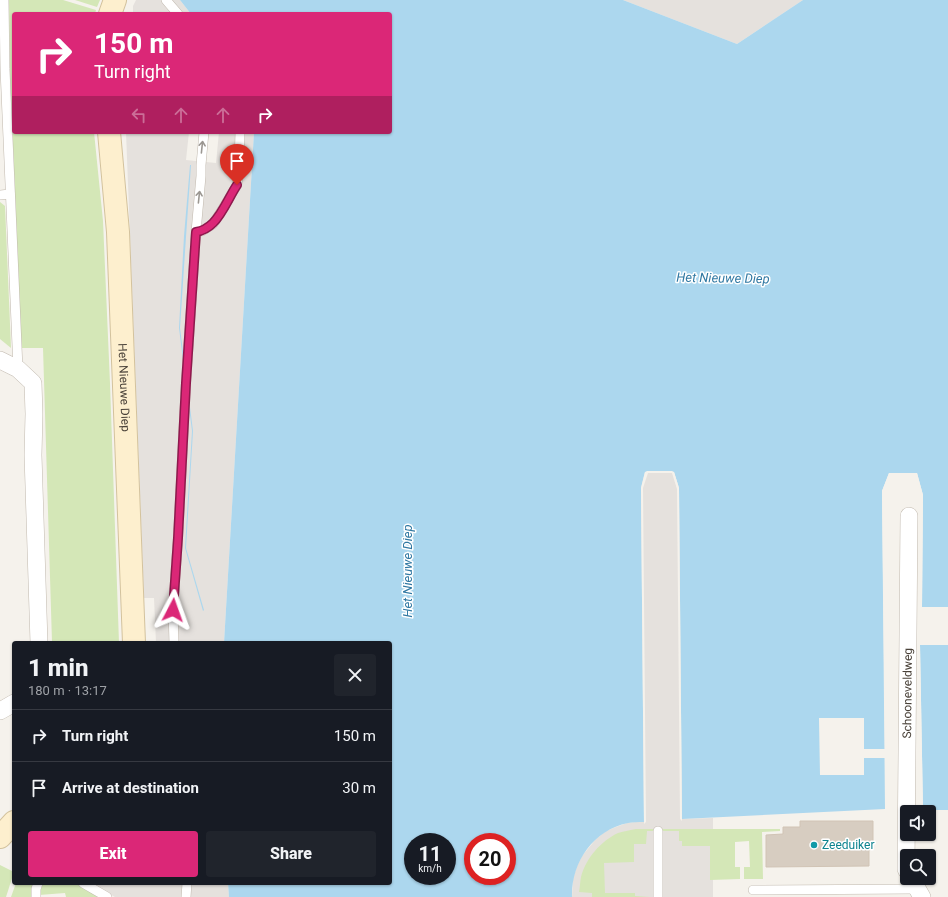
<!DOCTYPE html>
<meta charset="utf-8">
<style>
body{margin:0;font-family:Roboto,sans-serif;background:#20242c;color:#f1f3f6;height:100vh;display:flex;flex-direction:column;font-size:15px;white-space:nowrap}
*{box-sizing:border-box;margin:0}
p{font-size:13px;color:#9ea1a6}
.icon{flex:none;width:22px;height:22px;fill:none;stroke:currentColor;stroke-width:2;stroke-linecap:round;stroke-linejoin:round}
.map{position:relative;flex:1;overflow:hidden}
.sheet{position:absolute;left:12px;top:641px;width:380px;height:244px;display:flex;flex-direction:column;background:#171b24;border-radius:4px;box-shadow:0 1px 3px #0004}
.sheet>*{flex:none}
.guide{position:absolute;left:12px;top:12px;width:380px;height:122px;border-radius:4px;box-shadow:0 1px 3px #0004;background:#db2777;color:#fff;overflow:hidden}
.tools{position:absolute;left:900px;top:805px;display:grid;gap:8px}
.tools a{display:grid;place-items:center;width:36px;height:36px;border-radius:4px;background:#171b24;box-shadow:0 1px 3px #0004;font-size:20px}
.speed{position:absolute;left:404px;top:833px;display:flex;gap:8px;font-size:20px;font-weight:700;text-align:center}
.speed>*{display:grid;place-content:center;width:52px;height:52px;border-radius:50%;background:#171b24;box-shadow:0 1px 3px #0004;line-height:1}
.speed small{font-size:10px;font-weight:400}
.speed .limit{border:6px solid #d22;background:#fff;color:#111}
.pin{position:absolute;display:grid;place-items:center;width:34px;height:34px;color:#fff;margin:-41px -17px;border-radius:50% 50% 50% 0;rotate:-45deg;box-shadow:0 0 4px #0007}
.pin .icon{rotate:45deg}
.me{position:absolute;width:44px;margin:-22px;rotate:4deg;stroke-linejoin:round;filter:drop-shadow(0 0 3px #0008)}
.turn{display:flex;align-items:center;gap:14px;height:84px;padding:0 16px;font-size:18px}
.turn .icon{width:52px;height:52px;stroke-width:2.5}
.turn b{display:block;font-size:28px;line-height:34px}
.lanes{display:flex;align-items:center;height:38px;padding:0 16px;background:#0003;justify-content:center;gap:20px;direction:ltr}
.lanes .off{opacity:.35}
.round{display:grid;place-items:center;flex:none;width:42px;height:42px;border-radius:4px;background:#20242c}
.head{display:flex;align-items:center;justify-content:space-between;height:68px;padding:0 16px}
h1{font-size:24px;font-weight:800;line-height:30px}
.button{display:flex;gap:8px;margin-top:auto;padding:8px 16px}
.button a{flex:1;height:46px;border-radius:4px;background:#db2777;color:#fff;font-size:16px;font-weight:800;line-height:46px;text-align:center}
.button a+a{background:#20242c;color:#f1f3f6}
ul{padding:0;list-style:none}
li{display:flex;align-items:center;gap:12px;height:52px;padding:0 16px;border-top:1px solid #363941}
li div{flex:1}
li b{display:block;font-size:15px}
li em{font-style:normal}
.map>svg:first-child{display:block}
.industrial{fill:#e5e1dd}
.green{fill:#d4e7b7}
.water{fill:#acd7ee;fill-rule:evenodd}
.pier{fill:#f5f2ec}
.building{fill:#d7cdc1;stroke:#d1c4b5}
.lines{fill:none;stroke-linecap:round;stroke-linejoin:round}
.lane-casing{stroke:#c1b9ae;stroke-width:10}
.street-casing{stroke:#c1b9ae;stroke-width:18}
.secondary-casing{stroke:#d3c29d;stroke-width:24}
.lane{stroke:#fff;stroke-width:9}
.street{stroke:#fff;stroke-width:17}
.secondary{stroke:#fdefce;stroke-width:22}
.oneway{stroke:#9b9792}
.route-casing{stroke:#8e194d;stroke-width:10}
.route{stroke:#db2777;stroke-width:7}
.culture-dot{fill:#0f9aa8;stroke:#fff;stroke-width:1.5}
.labels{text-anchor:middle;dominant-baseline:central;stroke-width:3;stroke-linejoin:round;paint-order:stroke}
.street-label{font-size:12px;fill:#4a4239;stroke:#fff}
.culture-label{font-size:12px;fill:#0d838f;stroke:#fff;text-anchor:start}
.water-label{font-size:13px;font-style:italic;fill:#3179a3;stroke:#fff}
</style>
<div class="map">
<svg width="948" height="897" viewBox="0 0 948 897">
<rect width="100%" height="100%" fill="#f5f2ec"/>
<!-- industrial -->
<g class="industrial">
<path d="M136,0H180L191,14H133V6Z"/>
<path d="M623,0H803L737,44Z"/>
<path d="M126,132H189L186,160L216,163L219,132H254L224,643H156L154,598H144Z"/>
<path d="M672,471L679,488L682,819L713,818V897H572L573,879L577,866L582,856L596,839L606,831L616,827L627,823L644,821L641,488L645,472Z"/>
<path d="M91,883H228L229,897H115Z"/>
</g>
<!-- green -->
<g class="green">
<path d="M9,0H63L96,10L95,14H14V132H94L103,221L110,383L119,643L52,642L43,348H21L10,69Z"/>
<path d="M75,0H100L97,7Z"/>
<path d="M0,202L5,206L11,348L0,339Z"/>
<path d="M636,829H780V831L762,832L763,879H744V867H750L749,841L735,842V867H740V879L710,880V846H682V841H679V831H647L646,844H634V862L604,863L605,893H635V896L650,897H592V893L579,892C580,887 580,882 581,877C586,858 601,841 618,833C624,831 631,830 636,829Z"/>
<path d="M0,865L14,872L6,897H0Z"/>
<path d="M16,883H34L31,892V897H11Z"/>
<path d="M43,883H75L98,896L96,897H66L65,893L39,895Z"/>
</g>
<!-- water -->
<g class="water">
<path d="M180,0H623L737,44L803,0H948V607H922L923,495L917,473H889L882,491L885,809L682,819L679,488L674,472H645L641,488L644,822C638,822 633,822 628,823C593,830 571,863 572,897H229L228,883H390V643H224L254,132H390V14H191ZM413,842H447V876H413ZM473,842H507V876H473Z"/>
<path d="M190,165H191L186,237L180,328L193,431L186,548L204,610L203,611L185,548L192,431L179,328L184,236Z"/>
<path d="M920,645H948V810H923Z"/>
</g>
<!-- pier -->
<g class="pier">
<path d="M647,471H672L674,472L679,488L682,821L680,819L677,489L672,473H648L643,488L646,822L644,824L641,488L645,472Z"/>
<path d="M889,473H917L923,495L922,607H948V609H922L921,608L920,543L921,495L915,475H890L884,491L887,809H885V758H864V775H820L819,718H864V749H885L882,491Z"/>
<path d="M920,643H948V645H920L923,810H921L918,645Z"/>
</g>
<!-- building -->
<path class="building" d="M800,821H873V842H869V866L766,867V835L783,834V827H800Z"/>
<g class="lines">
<defs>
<g id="lane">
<path d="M4,0L5,69L18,369"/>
<path d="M166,0L178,14"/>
<path d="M0,195L10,194"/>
<path d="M196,232L202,231L213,224L222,210L237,185L239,167L240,132"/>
<path d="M174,643L173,610L178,538L186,383L196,232L201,176V165L204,132"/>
<path d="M658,831V897"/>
<path d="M83,883L107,897"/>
<path d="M753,890L917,889"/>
<path d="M36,897V889L38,883"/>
<path d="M186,897L187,883"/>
</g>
<g id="street">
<path d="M0,360L18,369L33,383L34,414L33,455L39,643"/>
<path d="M0,711L14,703"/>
<path id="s1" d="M907,871L906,869L909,516"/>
<path d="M911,878L922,897"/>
</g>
<g id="secondary">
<path d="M110,14L115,0"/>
<path id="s2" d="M109,132L118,232L134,643"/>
<path d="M0,837L14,822"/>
</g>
</defs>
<!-- lane casing -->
<use href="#lane" class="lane-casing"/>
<!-- street casing -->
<use href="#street" class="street-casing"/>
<!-- secondary casing -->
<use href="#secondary" class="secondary-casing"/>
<!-- lane -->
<use href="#lane" class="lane"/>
<!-- street -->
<use href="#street" class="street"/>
<!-- secondary -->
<use href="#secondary" class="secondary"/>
</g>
<!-- one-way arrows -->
<defs><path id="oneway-shaft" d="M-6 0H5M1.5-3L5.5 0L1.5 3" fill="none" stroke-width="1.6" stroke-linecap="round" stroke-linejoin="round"/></defs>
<g class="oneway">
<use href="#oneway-shaft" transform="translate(202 147) rotate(-84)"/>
<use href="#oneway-shaft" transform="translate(199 197) rotate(-84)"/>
</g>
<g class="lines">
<defs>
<path id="route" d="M173,610L178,538L186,383L196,232C202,231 208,228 213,223C223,213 229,197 237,185"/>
</defs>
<!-- route casing -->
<use href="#route" class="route-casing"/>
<!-- route -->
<use href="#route" class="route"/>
</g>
<!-- markers -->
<circle class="culture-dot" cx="814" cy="845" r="4"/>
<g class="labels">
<!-- street labels -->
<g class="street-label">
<text stroke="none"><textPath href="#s2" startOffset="256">Het Nieuwe Diep</textPath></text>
<text stroke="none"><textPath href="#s1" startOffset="178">Schooneveldweg</textPath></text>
</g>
<!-- culture labels -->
<g class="culture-label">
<text x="822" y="845">Zeeduiker</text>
</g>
<!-- water labels -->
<g class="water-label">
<text transform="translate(723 278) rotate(1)">Het Nieuwe Diep</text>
<text transform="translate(407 571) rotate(-90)">Het Nieuwe Diep</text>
</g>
</g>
</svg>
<div class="tools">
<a><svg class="icon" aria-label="sound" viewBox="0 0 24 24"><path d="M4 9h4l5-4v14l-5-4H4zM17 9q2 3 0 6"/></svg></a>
<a><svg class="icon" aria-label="search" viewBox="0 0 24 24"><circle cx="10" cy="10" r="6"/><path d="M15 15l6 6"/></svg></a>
</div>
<div class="speed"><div>11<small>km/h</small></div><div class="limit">20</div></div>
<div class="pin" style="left:237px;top:185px;background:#d93025"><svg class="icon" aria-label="arrive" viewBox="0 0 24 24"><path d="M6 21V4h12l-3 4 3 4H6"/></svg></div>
<svg class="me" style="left:173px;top:610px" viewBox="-20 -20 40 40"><path d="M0-17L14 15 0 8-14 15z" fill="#db2777" stroke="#fff" stroke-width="4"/></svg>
<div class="guide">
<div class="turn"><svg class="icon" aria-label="right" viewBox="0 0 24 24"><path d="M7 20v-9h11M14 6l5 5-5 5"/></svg><div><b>150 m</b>Turn right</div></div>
<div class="lanes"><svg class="icon off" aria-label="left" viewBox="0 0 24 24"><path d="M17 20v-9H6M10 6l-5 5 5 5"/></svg><svg class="icon off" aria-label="ahead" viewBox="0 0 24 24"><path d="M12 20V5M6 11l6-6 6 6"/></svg><svg class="icon off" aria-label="ahead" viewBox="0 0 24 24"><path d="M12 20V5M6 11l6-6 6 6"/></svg><svg class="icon" aria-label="right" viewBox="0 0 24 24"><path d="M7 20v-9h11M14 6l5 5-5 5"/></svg></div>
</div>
<section class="sheet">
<div class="head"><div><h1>1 min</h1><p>180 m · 13:17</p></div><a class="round"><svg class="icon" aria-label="close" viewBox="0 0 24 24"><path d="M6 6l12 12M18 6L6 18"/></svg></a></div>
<ul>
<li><svg class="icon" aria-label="right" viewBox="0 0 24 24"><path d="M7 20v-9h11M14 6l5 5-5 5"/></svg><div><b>Turn right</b></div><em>150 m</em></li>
<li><svg class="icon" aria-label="arrive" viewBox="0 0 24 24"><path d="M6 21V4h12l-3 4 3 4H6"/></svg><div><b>Arrive at destination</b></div><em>30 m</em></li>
</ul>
<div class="button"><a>Exit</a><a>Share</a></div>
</section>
</div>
